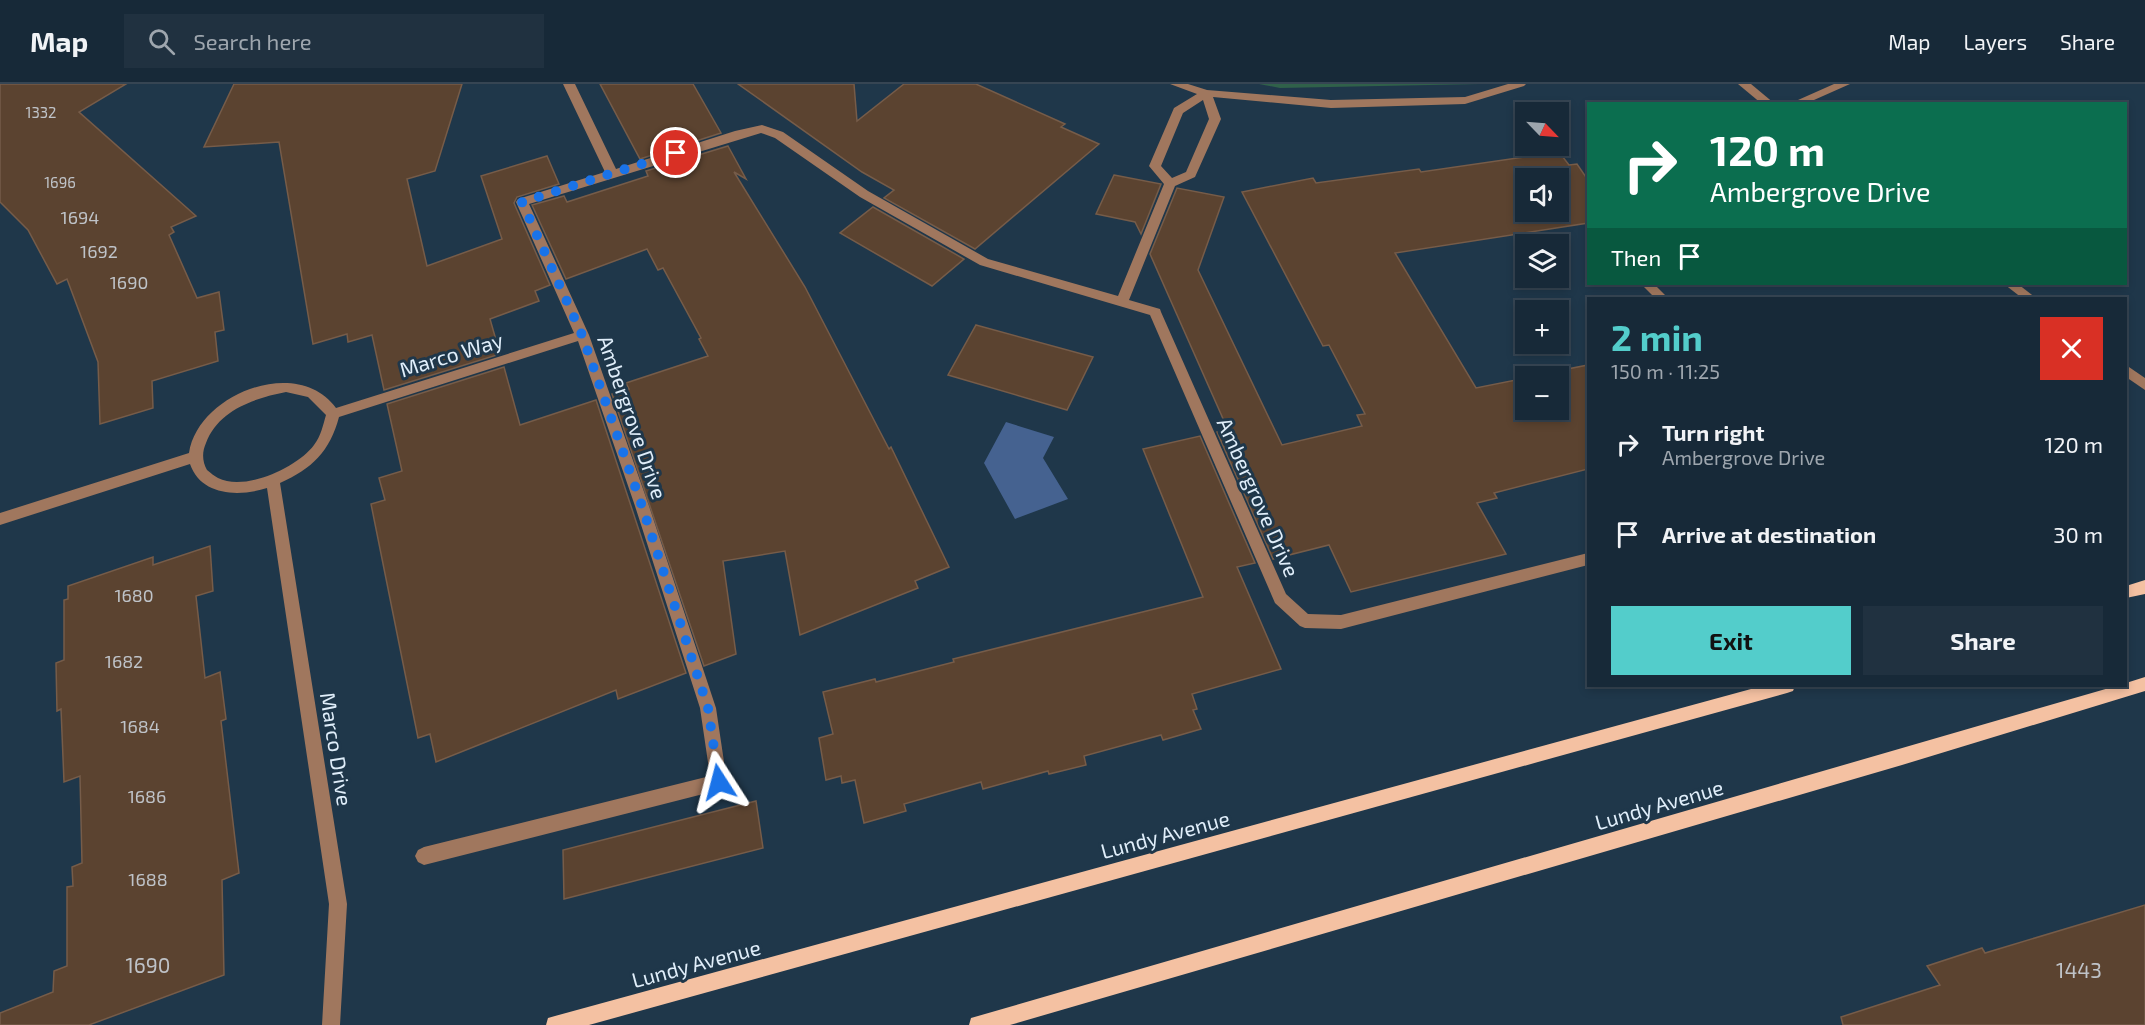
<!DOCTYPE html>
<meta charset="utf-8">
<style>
body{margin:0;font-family:"Exo 2",sans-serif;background:#203140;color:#f1f3f6;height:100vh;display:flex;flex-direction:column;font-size:22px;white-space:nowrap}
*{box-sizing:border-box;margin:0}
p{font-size:20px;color:#9ea6ae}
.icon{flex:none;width:33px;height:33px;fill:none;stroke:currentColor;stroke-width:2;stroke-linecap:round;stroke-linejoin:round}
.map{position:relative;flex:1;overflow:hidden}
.sheet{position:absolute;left:1587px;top:213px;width:540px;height:390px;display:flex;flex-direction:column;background:#172938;border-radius:0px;box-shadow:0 3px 9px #0003,0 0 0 2px #364553}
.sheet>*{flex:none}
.guide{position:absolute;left:1587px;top:18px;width:540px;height:183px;border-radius:0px;box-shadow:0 3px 9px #0003,0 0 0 2px #364553;background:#0b6e4f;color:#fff;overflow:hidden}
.needle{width:39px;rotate:115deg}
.controls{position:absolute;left:1515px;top:18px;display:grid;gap:12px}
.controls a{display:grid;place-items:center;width:54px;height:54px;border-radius:0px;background:#172938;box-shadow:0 3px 9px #0003,0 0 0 2px #364553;font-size:30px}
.pin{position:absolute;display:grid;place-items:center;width:51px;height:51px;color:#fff;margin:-26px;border:3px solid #fff;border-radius:50%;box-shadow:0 2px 6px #0007}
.me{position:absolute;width:66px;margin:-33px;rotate:351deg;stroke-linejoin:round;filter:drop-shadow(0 0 4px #0008)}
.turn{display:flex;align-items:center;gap:21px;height:126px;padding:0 24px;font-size:27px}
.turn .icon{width:78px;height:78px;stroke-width:2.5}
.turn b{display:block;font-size:42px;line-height:51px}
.then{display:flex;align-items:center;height:57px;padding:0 24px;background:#0003;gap:12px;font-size:22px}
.round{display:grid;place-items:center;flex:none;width:63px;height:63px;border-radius:0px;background:#203140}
.head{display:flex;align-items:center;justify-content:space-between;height:102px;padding:0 24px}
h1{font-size:36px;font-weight:700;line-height:45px;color:#53cdcb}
.cta{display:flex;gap:12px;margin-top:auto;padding:12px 24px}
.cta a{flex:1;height:69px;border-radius:0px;background:#53cdcb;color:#111;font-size:24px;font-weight:700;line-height:69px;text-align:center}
.cta a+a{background:#203140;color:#f1f3f6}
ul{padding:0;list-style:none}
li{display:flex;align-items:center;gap:18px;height:90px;padding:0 24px}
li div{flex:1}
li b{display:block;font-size:22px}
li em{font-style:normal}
header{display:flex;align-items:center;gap:36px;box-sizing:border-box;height:84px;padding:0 30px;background:#172938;border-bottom:2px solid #364553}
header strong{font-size:28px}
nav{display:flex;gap:33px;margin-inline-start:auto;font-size:21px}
.search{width:420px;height:54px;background:#203140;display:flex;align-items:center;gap:15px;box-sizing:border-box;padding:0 21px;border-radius:0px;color:#9ea6ae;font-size:22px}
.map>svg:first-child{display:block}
.green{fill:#30614a}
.water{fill:#456290}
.building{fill:#5b4330;stroke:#765c49;stroke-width:1.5;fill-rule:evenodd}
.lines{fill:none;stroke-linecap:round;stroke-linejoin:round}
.minor{fill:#a0775e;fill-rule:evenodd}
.major{fill:#f4c1a2;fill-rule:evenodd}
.route{stroke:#1a73e8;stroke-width:10;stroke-dasharray:0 18}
.labels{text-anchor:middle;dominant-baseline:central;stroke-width:6;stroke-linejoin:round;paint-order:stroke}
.far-number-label{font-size:15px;fill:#bfc3c8}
.number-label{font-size:18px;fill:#bfc3c8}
.street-label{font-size:21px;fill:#e0eefa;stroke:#1f374a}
.near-number-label{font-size:21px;fill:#bfc3c8}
</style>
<header>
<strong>Map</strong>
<div class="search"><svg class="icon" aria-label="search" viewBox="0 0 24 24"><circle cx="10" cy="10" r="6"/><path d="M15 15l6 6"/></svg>Search here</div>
<nav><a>Map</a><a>Layers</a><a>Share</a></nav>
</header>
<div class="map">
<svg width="2145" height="941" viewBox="0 0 2145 941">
<rect width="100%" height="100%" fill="#1f374a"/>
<!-- green -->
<path class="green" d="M1259,0H1480L1280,4Z"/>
<!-- water -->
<path class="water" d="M1006,338L1054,353L1043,374L1068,415L1015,435L984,379Z"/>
<!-- building -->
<g class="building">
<path d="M0,0H126L79,28L196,132L171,143L174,148L169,151L197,214L219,208L224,246L215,248L218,277L152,297L153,324L100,340L98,278L67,195L57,200L28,146L0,118Z"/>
<path d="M234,0H462L435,87L407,95L427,182L502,155L481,92L547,72L559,100L517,113L514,119L550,201L535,207L539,217L490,235L500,270L384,306L372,251L348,258L347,250L313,260L279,58L204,63Z"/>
<path d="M600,0H693L721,49L640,75Z"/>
<path d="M738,0H854L857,37L904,0H976L1065,40L1061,43L1099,60L975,165L884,114L894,106L862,88Z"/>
<path d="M728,62L746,95L734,88L805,203L889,365L891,363L949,483L915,497L918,504L800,551L785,467L723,477L736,570L704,582L612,310L629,305L626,299L708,272L699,255L701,254L663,184L658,186L647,165L566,195L532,121L564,112L567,118L648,92L646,87Z"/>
<path d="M1559,68L1569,81L1577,80L1588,96V139L1395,169L1476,304L1526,294V326H1558V292H1532L1588,281V385L1494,409L1497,414L1477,419L1506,470L1351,508L1329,461L1273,475L1217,348L1228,346L1150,170L1177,104L1224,113L1198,186L1282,361L1362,342L1357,331L1365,330L1329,261L1323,262L1242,108L1313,94L1316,99L1419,85L1421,88ZM1526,94H1558V128H1526Z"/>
<path d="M1114,91L1161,100L1141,150L1135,138L1096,130Z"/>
<path d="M873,123L964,175L932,202L840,149Z"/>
<path d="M976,241L1093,273L1067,326L948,291Z"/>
<path d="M504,283L520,341L596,316L686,589L618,615L616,606L436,678L430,650L418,654L371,420L385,416L379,394L402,387L387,320Z"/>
<path d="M1200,352L1255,479L1237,483L1281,585L1192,610L1197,625L1193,626L1201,645L1163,656L1161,651L1084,672L1086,681L1049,690L1048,687L983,705L981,698L904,720L906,727L864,739L855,696L842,699L841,692L826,696L819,654L833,650L823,608L875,595L876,598L954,578L953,575L1203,513L1143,365Z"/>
<path d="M210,462L213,507L196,512L205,594L220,588L226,635L221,637L239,789L222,796L224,891L89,941H0V929L53,908L54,887L67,882V803L73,802L72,783L82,779L80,692L64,698L61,625L57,627L56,579L64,576V516L68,515V502L153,473V481Z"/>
<path d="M756,717L763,764L564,815L563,766Z"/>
<path d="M2145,821V941H1843L1841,933L1940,901L1927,882L1982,864L1985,869Z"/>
</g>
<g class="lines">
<!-- minor -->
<g class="minor">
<path d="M563,0H575L616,85L735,47L762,41L783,48L868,107L988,175L1118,212L1164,100L1149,82L1174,24L1197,10L1170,0H1188L1207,6L1331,16L1465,13L1508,0H1526L1524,2L1465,20L1331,24L1213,13L1221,35L1195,93L1175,102L1129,216L1160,225L1161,228L1286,510L1308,530L1341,531L1588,469V481L1341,545L1305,544L1300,542L1275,519L1150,231L980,181L860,113L775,54L761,49L529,120L589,251L649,422L716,624L727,698L725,704L719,706L424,781L418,778L415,772L418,766L424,763L710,692L700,624L635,422L578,257L339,333C330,367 312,385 280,399L347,820L340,941H322L329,820L267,404C239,413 201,412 190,380L0,441V429L189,369C198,310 298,271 336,324L574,249L516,118L518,115L605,88ZM1203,16L1209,35L1186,88L1172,94L1161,82L1183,29ZM286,308L308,313L326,331C323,341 321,352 314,361C298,383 245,408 218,394C214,392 211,389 207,386C202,377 202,368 206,359C218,326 255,314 286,308Z"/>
<path d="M1738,0H1751L1775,20H1762Z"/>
<path d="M1834,0H1850L1805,20H1789Z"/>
<path d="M1641,200H1654L1668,214H1655Z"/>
<path d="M2004,200H2018L2036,214H2022Z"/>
<path d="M2126,281L2145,294V306L2126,293Z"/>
</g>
<!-- major -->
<g class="major">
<path d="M2145,496V510L2126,514V502Z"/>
<path d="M2145,593V607L1902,681L1010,941H969L971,934L978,932L2116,602H2126V599Z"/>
<path d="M1762,602H1795L1793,607L1787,609L589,941H546L548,934L555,932Z"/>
</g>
</g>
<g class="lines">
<!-- route -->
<path class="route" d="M676,69L522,118L582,251L642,422L708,624L719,698"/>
</g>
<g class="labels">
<!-- far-number labels -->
<g class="far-number-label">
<text x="41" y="28">1332</text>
<text x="60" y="98">1696</text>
</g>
<!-- number labels -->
<g class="number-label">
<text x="80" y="133">1694</text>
<text x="99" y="167">1692</text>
<text x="129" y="198">1690</text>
<text x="134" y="511">1680</text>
<text x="124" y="577">1682</text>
<text x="140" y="642">1684</text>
<text x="147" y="712">1686</text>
<text x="148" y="795">1688</text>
</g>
<!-- street labels -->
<g class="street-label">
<text transform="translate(451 270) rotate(-17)">Marco Way</text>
<text transform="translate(633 333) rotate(71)">Ambergrove Drive</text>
<text transform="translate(1259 413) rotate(66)">Ambergrove Drive</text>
<text transform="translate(337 665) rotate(81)">Marco Drive</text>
<text transform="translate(1659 720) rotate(-16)">Lundy Avenue</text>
<text transform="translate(1165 750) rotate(-15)">Lundy Avenue</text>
<text transform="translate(696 879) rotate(-15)">Lundy Avenue</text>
</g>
<!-- near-number labels -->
<g class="near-number-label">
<text x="148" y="880">1690</text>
<text x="2079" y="885">1443</text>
</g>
</g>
</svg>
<div class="controls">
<a><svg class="needle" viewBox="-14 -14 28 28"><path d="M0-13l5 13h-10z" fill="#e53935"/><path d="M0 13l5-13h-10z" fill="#9ea6ae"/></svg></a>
<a><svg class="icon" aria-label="sound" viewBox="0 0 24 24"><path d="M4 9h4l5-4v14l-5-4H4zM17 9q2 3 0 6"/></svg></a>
<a><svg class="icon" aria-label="layers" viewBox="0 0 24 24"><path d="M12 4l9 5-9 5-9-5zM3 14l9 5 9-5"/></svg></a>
<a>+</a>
<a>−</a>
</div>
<div class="pin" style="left:676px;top:69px;background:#d93025"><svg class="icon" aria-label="arrive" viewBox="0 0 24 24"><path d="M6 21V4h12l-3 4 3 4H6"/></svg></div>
<svg class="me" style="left:719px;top:698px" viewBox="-20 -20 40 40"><path d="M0-17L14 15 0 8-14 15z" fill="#1a73e8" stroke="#fff" stroke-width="4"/></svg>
<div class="guide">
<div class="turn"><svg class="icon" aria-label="right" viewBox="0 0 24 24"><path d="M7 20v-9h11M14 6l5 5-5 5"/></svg><div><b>120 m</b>Ambergrove Drive</div></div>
<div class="then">Then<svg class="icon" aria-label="arrive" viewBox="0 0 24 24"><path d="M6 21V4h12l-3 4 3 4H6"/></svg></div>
</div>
<section class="sheet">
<div class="head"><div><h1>2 min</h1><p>150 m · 11:25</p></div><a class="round" style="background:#d93025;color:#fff"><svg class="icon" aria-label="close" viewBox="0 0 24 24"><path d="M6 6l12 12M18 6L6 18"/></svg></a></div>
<ul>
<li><svg class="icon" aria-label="right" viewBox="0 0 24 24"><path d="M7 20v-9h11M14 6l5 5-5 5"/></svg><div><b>Turn right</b><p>Ambergrove Drive</p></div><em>120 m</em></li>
<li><svg class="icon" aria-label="arrive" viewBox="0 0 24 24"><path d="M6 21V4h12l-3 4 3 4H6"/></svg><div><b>Arrive at destination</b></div><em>30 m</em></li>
</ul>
<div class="cta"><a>Exit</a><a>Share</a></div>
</section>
</div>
